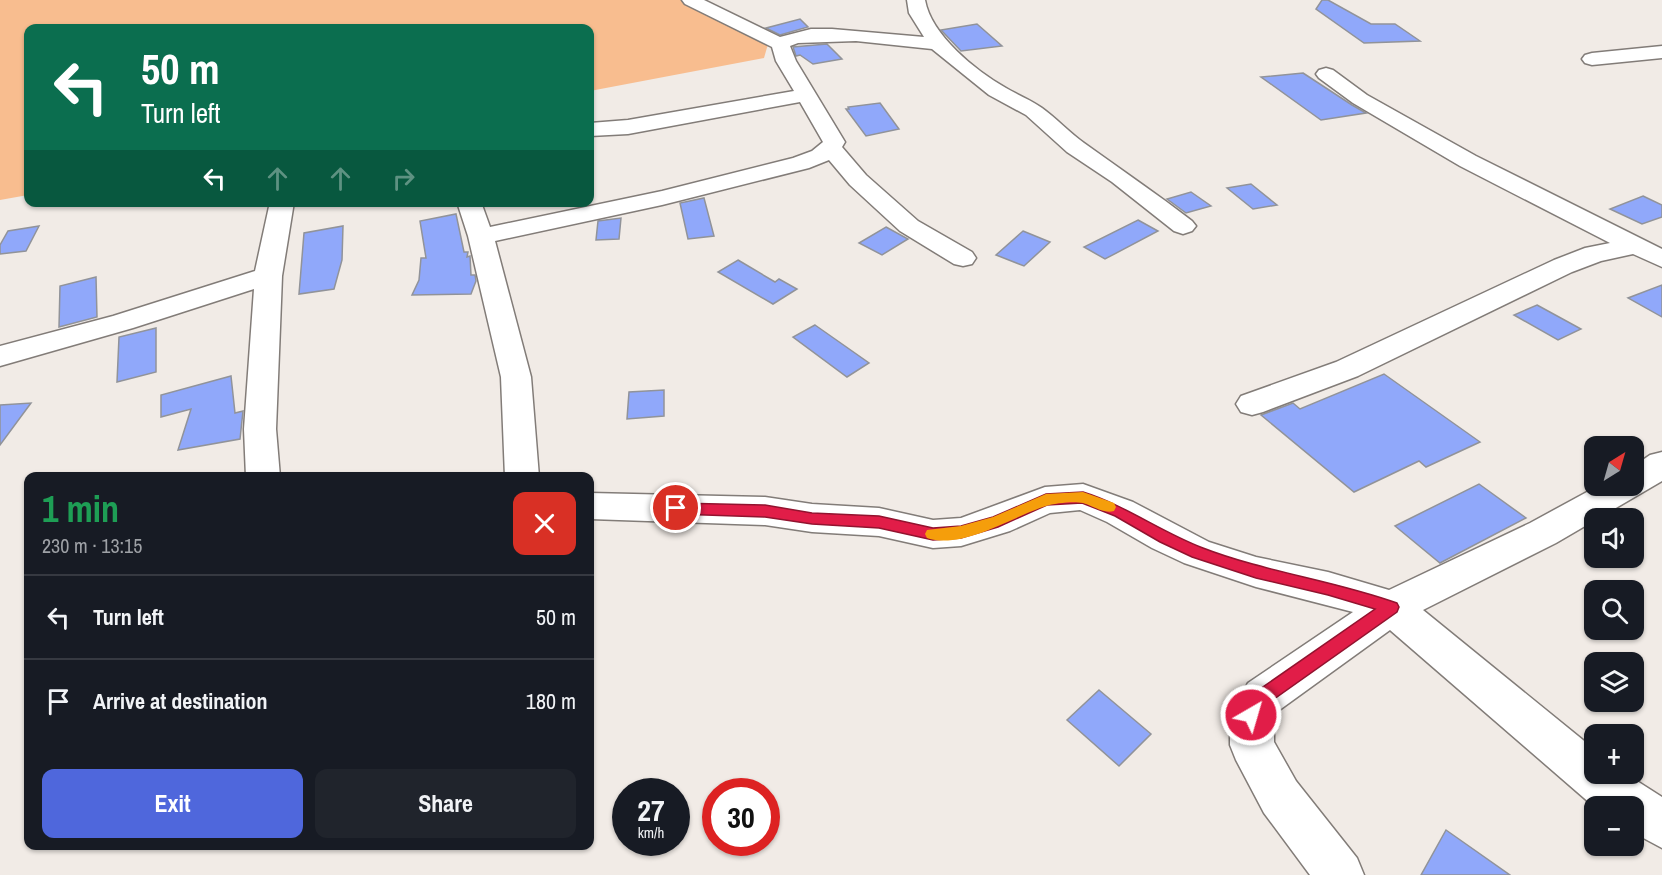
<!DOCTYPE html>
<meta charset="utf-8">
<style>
body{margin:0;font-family:"Archivo Narrow",sans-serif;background:#20242c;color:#f1f3f6;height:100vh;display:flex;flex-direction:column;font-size:22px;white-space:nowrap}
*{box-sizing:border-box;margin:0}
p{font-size:20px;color:#9ea1a6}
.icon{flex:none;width:33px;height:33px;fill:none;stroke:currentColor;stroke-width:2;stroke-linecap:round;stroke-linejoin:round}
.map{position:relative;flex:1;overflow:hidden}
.sheet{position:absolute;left:24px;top:472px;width:570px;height:378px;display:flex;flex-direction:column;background:#171b24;border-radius:12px;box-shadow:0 2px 4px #0004}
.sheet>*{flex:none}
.banner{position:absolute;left:24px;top:24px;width:570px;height:183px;border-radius:12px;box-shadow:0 2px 4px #0004;background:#0b6e4f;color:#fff;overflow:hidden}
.needle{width:39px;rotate:37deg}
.fabs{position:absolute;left:1584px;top:436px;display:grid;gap:12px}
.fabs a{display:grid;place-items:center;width:60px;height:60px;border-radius:12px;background:#171b24;box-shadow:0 2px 4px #0004;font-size:30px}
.speed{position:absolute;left:612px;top:778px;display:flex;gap:12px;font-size:30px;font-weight:700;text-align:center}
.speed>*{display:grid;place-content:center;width:78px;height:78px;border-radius:50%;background:#171b24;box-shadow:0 2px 4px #0004;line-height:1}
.speed small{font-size:15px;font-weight:400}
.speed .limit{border:9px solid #d22;background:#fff;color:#111}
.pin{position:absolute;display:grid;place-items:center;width:51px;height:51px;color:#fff;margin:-26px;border:3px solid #fff;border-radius:50%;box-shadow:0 2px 6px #0007}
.me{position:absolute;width:66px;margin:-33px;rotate:38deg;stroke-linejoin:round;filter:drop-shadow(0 0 4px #0008)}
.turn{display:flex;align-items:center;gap:21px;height:126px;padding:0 18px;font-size:27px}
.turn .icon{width:78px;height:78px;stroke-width:2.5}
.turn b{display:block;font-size:42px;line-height:51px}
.lanes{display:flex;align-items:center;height:57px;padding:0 18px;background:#0003;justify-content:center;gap:30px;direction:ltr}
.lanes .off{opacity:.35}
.round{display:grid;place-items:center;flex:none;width:63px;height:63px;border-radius:12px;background:#20242c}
.headline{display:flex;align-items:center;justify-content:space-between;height:102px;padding:0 18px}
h1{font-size:36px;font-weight:800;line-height:45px;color:#1e9e55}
.button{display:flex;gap:12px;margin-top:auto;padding:12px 18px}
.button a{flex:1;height:69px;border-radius:12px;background:#4f67dc;color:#fff;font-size:24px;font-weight:800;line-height:69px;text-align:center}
.button a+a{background:#20242c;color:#f1f3f6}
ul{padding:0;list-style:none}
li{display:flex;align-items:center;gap:18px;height:84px;padding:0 18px;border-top:2px solid #363941}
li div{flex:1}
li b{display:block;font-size:22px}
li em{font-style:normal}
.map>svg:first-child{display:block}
.green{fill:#f8bd8f}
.building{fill:#90a8fa;stroke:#919399;stroke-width:1.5}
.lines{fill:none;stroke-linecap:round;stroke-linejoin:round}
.minor-casing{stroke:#827c78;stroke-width:3}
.minor{fill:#fff;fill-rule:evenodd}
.route{fill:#e11d48;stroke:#92132f;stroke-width:1.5}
.slow{fill:#f59e0b}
</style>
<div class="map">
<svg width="1662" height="875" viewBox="0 0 1662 875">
<rect width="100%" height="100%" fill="#f1ebe6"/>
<!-- green -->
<path class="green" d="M0,0H681L768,44L764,58L590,91V28H28V195L0,200Z"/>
<!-- building -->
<g class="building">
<path d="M1322,0H1328L1371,24H1395L1420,41L1364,43L1316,9Z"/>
<path d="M800,19L808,27L780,35L766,28Z"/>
<path d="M977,24L1002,46L961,51L941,30Z"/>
<path d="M827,44L842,59L813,64L800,55L796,56L793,47Z"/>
<path d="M1303,73L1352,105L1366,113L1321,120L1261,77Z"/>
<path d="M880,103L899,129L866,136L846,109H849L848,107Z"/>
<path d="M1251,184L1277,205L1253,209L1227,188Z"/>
<path d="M1191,192L1211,206L1186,213L1167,199Z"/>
<path d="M1643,196L1662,205V217L1642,224L1610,209Z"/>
<path d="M704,198L714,236L688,239L680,203Z"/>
<path d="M456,214L464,252H468L467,257L470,256L471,275H475L476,281L471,294L412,295L419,280L421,258H426L420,221Z"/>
<path d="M621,218L619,239L596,240L598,221Z"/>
<path d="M1138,220L1158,231L1105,259L1084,247Z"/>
<path d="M39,226L26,251L0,254V245L8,231Z"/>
<path d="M343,226L342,260L334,289L299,294L304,233Z"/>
<path d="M886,227L908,239L882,255L859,243Z"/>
<path d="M1023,231L1050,242L1024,266L996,255Z"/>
<path d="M738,260L775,282L779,279L797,289L773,304L718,272Z"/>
<path d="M96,277L97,317L59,327L60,286Z"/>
<path d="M1662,285V317L1628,298Z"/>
<path d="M1537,305L1581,329L1558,340L1514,315Z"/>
<path d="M815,325L869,363L847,377L793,337Z"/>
<path d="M156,328V372L117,382L119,337Z"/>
<path d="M1384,374L1480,442L1426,467L1419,461L1354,492L1261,415L1293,403L1300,409Z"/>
<path d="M231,376L235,413L243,411L240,439L178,450L191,409L161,417V395Z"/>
<path d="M664,390V416L627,419L629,392Z"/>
<path d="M31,403L0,445V405Z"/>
<path d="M1479,484L1526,518L1440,563L1395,526Z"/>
<path d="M1099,690L1151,734L1119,766L1067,720Z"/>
<path d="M1446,830L1510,875H1421Z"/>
</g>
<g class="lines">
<defs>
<g id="minor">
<path d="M682,0H704L780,37L811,29H832L924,37L909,13L907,0H925C931,35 976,71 1006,88C1018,95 1031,100 1042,108C1057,119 1069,132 1084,143C1120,169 1157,194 1192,221L1196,226L1192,231L1183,234L1174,231L1112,182L1067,152L1026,115L989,95L932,49L856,41L798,43L790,46L796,61L845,142L842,147L866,175L918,221L972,252L976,258L972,264L963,266L954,264L900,231L850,185L829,160L809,168L662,205L495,241L531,377L539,477H505L501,377L468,236L457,202H481L490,227L662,191L793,158L812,151L823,142L800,102L628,134L590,136V123L628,120L794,91L776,61L772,47L685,4Z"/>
<path d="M1662,46V58L1592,65L1585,63L1582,59L1585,55L1592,53Z"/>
<path d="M1326,68L1333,70L1367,95L1476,156L1662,249V267L1633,254L1601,261L1572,272L1358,376L1263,412L1252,415L1241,412L1236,404L1241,396L1336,362L1554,260L1585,248L1610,243L1460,166L1353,103L1319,78L1316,74L1319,70Z"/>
<path d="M270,202H294L282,276L276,429L280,477H246L244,429L254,289L133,328L0,366V346L113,316L255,271Z"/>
<path d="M1662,452V481L1556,543L1423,610L1594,749V774H1626L1662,797V848L1634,833V807H1596L1591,804L1390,630L1278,711L1274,718V742L1296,781L1357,858L1364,875H1310L1264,813L1236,760L1230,745V715L1248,683L1353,612L1256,587L1184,563L1152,548L1107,522L1080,510L1050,513L1010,531L961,546L933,548L879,536L812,532L765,525L590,519V493L765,497L812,504L879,508L933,520L961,518L1045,487L1083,484L1133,502L1209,542L1256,557L1328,572L1389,590L1530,523L1598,486H1634V466L1650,455Z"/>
</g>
</defs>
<!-- minor casing -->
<use href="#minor" class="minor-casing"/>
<!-- minor -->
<use href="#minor" class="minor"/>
</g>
<!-- route -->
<path class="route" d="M1083,492C1125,505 1161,532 1203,548C1265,572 1333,580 1397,603L1399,607L1397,612L1270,702L1258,721L1251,723L1245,721L1243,715L1257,691L1375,609L1328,595L1256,578L1192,557L1160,542L1115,516L1082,503L1047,505L998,527L961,538L933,540L879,528L812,524L765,517L676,514L671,512L669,508L671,505L676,503L765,505L812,513L879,516L933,528L961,526L993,517L1046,494Z"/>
<!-- slow -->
<path class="slow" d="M1083,492L1114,503L1116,507L1114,511C1103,514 1094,506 1083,503C1074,501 1055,503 1046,506C1013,516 963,550 927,538L925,534L927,530L961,526L993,517L1046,494Z"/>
</svg>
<div class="fabs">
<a><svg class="needle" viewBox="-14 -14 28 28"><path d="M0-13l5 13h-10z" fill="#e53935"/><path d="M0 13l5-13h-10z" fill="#9ea1a6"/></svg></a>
<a><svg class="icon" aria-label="sound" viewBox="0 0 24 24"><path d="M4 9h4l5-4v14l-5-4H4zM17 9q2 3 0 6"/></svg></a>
<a><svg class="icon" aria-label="search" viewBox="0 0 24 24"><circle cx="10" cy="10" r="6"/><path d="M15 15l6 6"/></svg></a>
<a><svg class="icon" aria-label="layers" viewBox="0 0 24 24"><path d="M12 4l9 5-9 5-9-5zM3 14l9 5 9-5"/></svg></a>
<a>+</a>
<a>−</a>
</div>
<div class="speed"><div>27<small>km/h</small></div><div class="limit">30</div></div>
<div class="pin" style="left:676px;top:508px;background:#d93025"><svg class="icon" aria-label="arrive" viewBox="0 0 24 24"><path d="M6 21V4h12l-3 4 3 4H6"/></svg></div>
<svg class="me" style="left:1251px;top:715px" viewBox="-20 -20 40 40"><circle r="17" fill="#e11d48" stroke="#fff" stroke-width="3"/><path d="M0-11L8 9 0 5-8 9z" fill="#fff"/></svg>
<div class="banner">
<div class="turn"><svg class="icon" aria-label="left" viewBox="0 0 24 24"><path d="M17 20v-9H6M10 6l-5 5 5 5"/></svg><div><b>50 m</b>Turn left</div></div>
<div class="lanes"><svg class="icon" aria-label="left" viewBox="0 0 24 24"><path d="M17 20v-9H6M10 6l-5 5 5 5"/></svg><svg class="icon off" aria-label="ahead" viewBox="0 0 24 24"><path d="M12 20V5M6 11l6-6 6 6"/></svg><svg class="icon off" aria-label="ahead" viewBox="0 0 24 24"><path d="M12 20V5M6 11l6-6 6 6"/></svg><svg class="icon off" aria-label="right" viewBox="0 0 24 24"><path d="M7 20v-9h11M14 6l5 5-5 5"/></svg></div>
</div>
<section class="sheet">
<div class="headline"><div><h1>1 min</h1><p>230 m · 13:15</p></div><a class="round" style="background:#d93025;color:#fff"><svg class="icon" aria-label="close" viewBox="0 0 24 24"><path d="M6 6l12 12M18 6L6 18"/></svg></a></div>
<ul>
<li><svg class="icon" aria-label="left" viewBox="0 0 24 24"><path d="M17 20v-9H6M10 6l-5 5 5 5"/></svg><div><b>Turn left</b></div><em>50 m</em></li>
<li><svg class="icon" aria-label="arrive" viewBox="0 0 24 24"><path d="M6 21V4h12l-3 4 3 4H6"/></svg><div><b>Arrive at destination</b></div><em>180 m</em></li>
</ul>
<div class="button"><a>Exit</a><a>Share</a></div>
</section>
</div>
